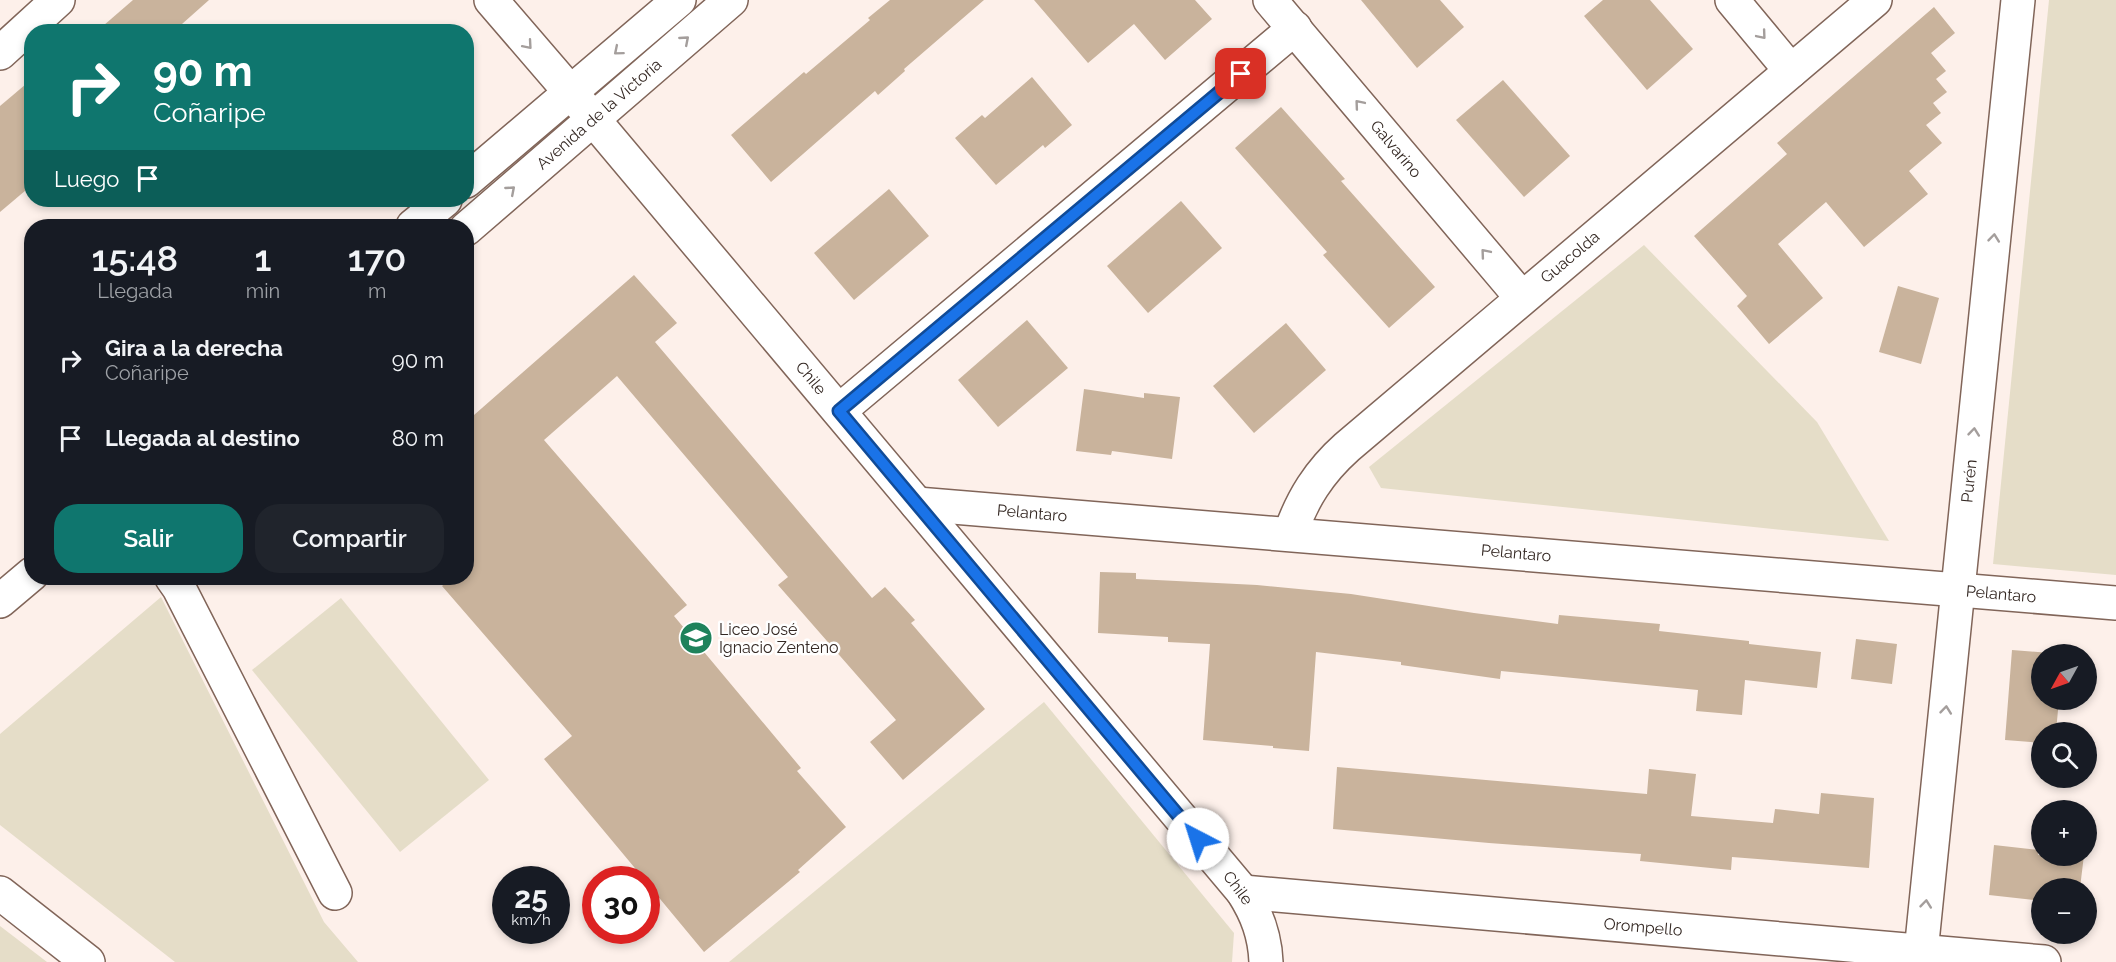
<!DOCTYPE html>
<html lang="es">
<meta charset="utf-8">
<style>
body{margin:0;font-family:Raleway,sans-serif;background:#20242c;color:#f1f3f6;height:100vh;display:flex;flex-direction:column;font-size:22px;white-space:nowrap}
*{box-sizing:border-box;margin:0}
p{font-size:20px;color:#9ea1a6}
.icon{flex:none;width:33px;height:33px;fill:none;stroke:currentColor;stroke-width:2;stroke-linecap:round;stroke-linejoin:round}
.map{position:relative;flex:1;overflow:hidden}
.side{position:absolute;left:24px;top:219px;width:450px;height:366px;display:flex;flex-direction:column;background:#171b24;border-radius:24px;box-shadow:0 3px 9px #0003}
.side>*{flex:none}
.top-card{position:absolute;left:24px;top:24px;width:450px;height:183px;border-radius:24px;box-shadow:0 3px 9px #0003;background:#0f766e;color:#fff;overflow:hidden}
.needle{width:39px;rotate:230deg}
.controls{position:absolute;left:2031px;top:644px;display:grid;gap:12px}
.controls a{display:grid;place-items:center;width:66px;height:66px;border-radius:50%;background:#171b24;box-shadow:0 3px 9px #0003;font-size:30px}
.speed{position:absolute;left:492px;top:866px;display:flex;gap:12px;font-size:30px;font-weight:700;text-align:center}
.speed>*{display:grid;place-content:center;width:78px;height:78px;border-radius:50%;background:#171b24;box-shadow:0 3px 9px #0003;line-height:1}
.speed small{font-size:15px;font-weight:400}
.speed .limit{border:9px solid #d22;background:#fff;color:#111}
.pin{position:absolute;display:grid;place-items:center;width:51px;height:51px;color:#fff;margin:-26px;border-radius:12px;box-shadow:0 3px 9px #0006}
.me{position:absolute;width:66px;margin:-33px;rotate:320deg;stroke-linejoin:round;filter:drop-shadow(0 0 4px #0008)}
.turn{display:flex;align-items:center;gap:21px;height:126px;padding:0 30px;font-size:27px}
.turn .icon{width:78px;height:78px;stroke-width:2.5}
.turn b{display:block;font-size:42px;line-height:51px}
.then{display:flex;align-items:center;height:57px;padding:0 30px;background:#0003;gap:12px;font-size:22px}
.eta{display:flex;justify-content:space-evenly;align-items:center;height:102px;text-align:center}
.eta b{font-size:36px;font-weight:600;line-height:42px}
.action{display:flex;gap:12px;margin-top:auto;padding:12px 30px}
.action a{flex:1;height:69px;border-radius:24px;background:#0f766e;color:#fff;font-size:24px;font-weight:600;line-height:69px;text-align:center}
.action a+a{background:#20242c;color:#f1f3f6}
ul{padding:0;list-style:none}
li{display:flex;align-items:center;gap:18px;height:78px;padding:0 30px}
li div{flex:1}
li b{display:block;font-size:22px}
li em{font-style:normal}
.map>svg:first-child{display:block}
.green{fill:#e5ddc8}
.building{fill:#c9b39c}
.lines{fill:none;stroke-linecap:round;stroke-linejoin:round}
.street-casing{stroke:#816559;stroke-width:36}
.secondary-casing{stroke:#816559;stroke-width:36}
.street{stroke:#fff;stroke-width:33}
.secondary{stroke:#fff;stroke-width:33}
.oneway{stroke:#a49e9c}
.route-casing{stroke:#114b97;stroke-width:15}
.route{stroke:#1a73e8;stroke-width:10}
.labels{text-anchor:middle;dominant-baseline:central;stroke-width:5;stroke-linejoin:round;paint-order:stroke}
.street-label{font-size:16px;fill:#342823;stroke:#fff}
.poi-label{font-size:16px;fill:#342823;stroke:#fff;text-anchor:start}
</style>
<div class="map">
<svg width="2116" height="962" viewBox="0 0 2116 962">
<rect width="100%" height="100%" fill="#fdf0ea"/>
<!-- green -->
<g class="green">
<path d="M2049,0H2116V575L1993,564Z"/>
<path d="M1644,245L1817,422L1889,541L1381,488L1369,467Z"/>
<path d="M161,597L324,922L358,962H175L0,825V734Z"/>
<path d="M341,598L489,780L400,852L252,670Z"/>
<path d="M1044,702L1234,933L1232,962H729Z"/>
<path d="M0,926L47,962H0Z"/>
</g>
<!-- building -->
<g class="building">
<path d="M133,0H209L173,32H96Z"/>
<path d="M890,0H984L904,69L905,71L878,95L875,91L771,182L731,135L804,72L806,74L870,20L868,18Z"/>
<path d="M1034,0H1195L1212,19L1165,60L1134,24L1088,63Z"/>
<path d="M1361,0H1440L1464,27L1417,68Z"/>
<path d="M1603,0H1650L1693,49L1647,90L1584,16Z"/>
<path d="M1934,7L1955,33L1931,53L1946,71L1936,79L1947,92L1933,103L1941,113L1926,125L1942,143L1909,171L1928,194L1864,247L1826,202L1778,244L1823,298L1769,344L1737,306L1747,296L1694,236L1787,154L1777,143Z"/>
<path d="M1032,77L1072,125L1045,148L1043,145L996,185L955,138L982,115L985,118Z"/>
<path d="M32,79V185L0,212V106Z"/>
<path d="M1503,80L1570,156L1524,197L1456,120Z"/>
<path d="M1281,107L1345,179L1341,181L1435,287L1389,328L1323,255L1327,252L1235,148Z"/>
<path d="M889,189L929,236L854,300L814,253Z"/>
<path d="M1181,201L1222,248L1148,313L1107,266Z"/>
<path d="M634,275L677,323L655,342L872,598L885,587L915,620L911,623L985,709L903,780L870,742L896,720L778,585L788,577L617,376L544,440L687,605L674,616L801,768L797,771L846,827L798,870L800,872L704,952L646,882V879H644L544,759L572,736L442,586L452,578H466V422Z"/>
<path d="M1898,286L1939,298L1921,364L1879,352Z"/>
<path d="M1027,320L1068,368L998,427L958,380Z"/>
<path d="M1286,323L1326,370L1254,433L1213,386Z"/>
<path d="M1084,389L1144,398V393L1180,397L1172,459L1112,451L1111,455L1076,451Z"/>
<path d="M1100,572L1136,573V579L1257,585L1351,594L1474,613L1558,624L1559,615L1660,624L1659,631L1749,641V644L1821,652L1817,688L1745,680L1742,715L1696,711L1698,690L1501,671L1500,679L1401,665V662L1316,652L1309,751L1273,748V746L1203,740L1210,644L1168,642V637L1098,633Z"/>
<path d="M1856,639L1897,644L1892,684L1851,679Z"/>
<path d="M2012,650L2062,654H2042V699H2059L2056,732H2042V743L2005,740Z"/>
<path d="M1337,767L1647,794L1649,769L1696,774L1691,816L1773,823L1775,809L1819,814L1821,793L1874,798L1869,868L1732,857L1731,870L1640,861L1641,854L1489,843L1333,829Z"/>
<path d="M1994,845L2039,850L2038,855H2084L2080,888H2042V901L1989,895Z"/>
</g>
<g class="lines">
<defs>
<g id="street">
<path d="M1270,0L1522,298"/>
<path d="M1732,0L1791,71"/>
<path d="M0,53L58,0"/>
<path d="M593,119L1243,892C1257,914 1265,935 1266,962"/>
<path d="M839,411L1295,28"/>
<path d="M917,504L2116,603"/>
<path d="M1290,534C1302,499 1319,472 1347,447L1875,0"/>
<path d="M172,578L179,588L335,893"/>
<path d="M1243,892L2044,962"/>
<path d="M1920,962L2018,0"/>
</g>
<g id="secondary">
<path d="M491,0L584,108"/>
<path d="M466,181L679,0"/>
<path d="M413,226L445,200"/>
<path d="M466,229L731,0"/>
<path d="M0,601L32,574"/>
<path d="M0,893L88,962"/>
</g>
</defs>
<!-- street casing -->
<use href="#street" class="street-casing"/>
<!-- secondary casing -->
<use href="#secondary" class="secondary-casing"/>
<!-- street -->
<use href="#street" class="street"/>
<!-- secondary -->
<use href="#secondary" class="secondary"/>
</g>
<!-- one-way arrows -->
<defs><path id="oneway-chevron" d="M-2-3.5L2.5 0L-2 3.5" fill="none" stroke-width="1.6" stroke-linecap="round" stroke-linejoin="round" transform="scale(1.5)"/></defs>
<g class="oneway">
<use href="#oneway-chevron" transform="translate(1762 35) rotate(50)"/>
<use href="#oneway-chevron" transform="translate(685 40) rotate(-41)"/>
<use href="#oneway-chevron" transform="translate(528 45) rotate(49)"/>
<use href="#oneway-chevron" transform="translate(618 51) rotate(140)"/>
<use href="#oneway-chevron" transform="translate(1359 104) rotate(-130)"/>
<use href="#oneway-chevron" transform="translate(511 190) rotate(-41)"/>
<use href="#oneway-chevron" transform="translate(1994 238) rotate(-84)"/>
<use href="#oneway-chevron" transform="translate(1485 253) rotate(-130)"/>
<use href="#oneway-chevron" transform="translate(1974 432) rotate(-84)"/>
<use href="#oneway-chevron" transform="translate(1946 710) rotate(-84)"/>
<use href="#oneway-chevron" transform="translate(1926 904) rotate(-84)"/>
</g>
<g class="lines">
<defs>
<path id="route" d="M1198,839L839,411L1241,74"/>
</defs>
<!-- route casing -->
<use href="#route" class="route-casing"/>
<!-- route -->
<use href="#route" class="route"/>
</g>
<!-- icons -->
<defs>
<symbol id="school-disc" viewBox="-11 -11 22 22"><circle r="9.5" fill="#1e825b" stroke="#fff"/><path d="M0-5L7-2L0 1L-7-2ZM-4 1L0 2.5L4 1V4Q0 6-4 4Z" fill="#fff"/></symbol>
</defs>
<g fill-rule="evenodd">
<use href="#school-disc" x="677" y="619" width="38" height="38"/>
</g>
<g class="labels">
<!-- street labels -->
<g class="street-label">
<text transform="translate(599 114) rotate(-41)">Avenida de la Victoria</text>
<text transform="translate(1396 149) rotate(50)">Galvarino</text>
<text transform="translate(1570 257) rotate(-40)">Guacolda</text>
<text transform="translate(811 378) rotate(50)">Chile</text>
<text transform="translate(1969 481) rotate(-84)">Purén</text>
<text transform="translate(1032 513) rotate(5)">Pelantaro</text>
<text transform="translate(1516 553) rotate(5)">Pelantaro</text>
<text transform="translate(2001 594) rotate(5)">Pelantaro</text>
<text transform="translate(1238 888) rotate(53)">Chile</text>
<text transform="translate(1643 927) rotate(5)">Orompello</text>
</g>
<!-- poi labels -->
<g class="poi-label">
<text x="719" y="629">Liceo José<tspan x="719" dy="18">Ignacio Zenteno</tspan></text>
</g>
</g>
</svg>
<div class="controls">
<a><svg class="needle" viewBox="-14 -14 28 28"><path d="M0-13l5 13h-10z" fill="#e53935"/><path d="M0 13l5-13h-10z" fill="#9ea1a6"/></svg></a>
<a><svg class="icon" aria-label="search" viewBox="0 0 24 24"><circle cx="10" cy="10" r="6"/><path d="M15 15l6 6"/></svg></a>
<a>+</a>
<a>−</a>
</div>
<div class="speed"><div>25<small>km/h</small></div><div class="limit">30</div></div>
<div class="pin" style="left:1241px;top:74px;background:#d93025"><svg class="icon" aria-label="arrive" viewBox="0 0 24 24"><path d="M6 21V4h12l-3 4 3 4H6"/></svg></div>
<svg class="me" style="left:1198px;top:839px" viewBox="-20 -20 40 40"><circle r="19" fill="#fff"/><path d="M0-13L10 11 0 6-10 11z" fill="#1a73e8"/></svg>
<div class="top-card">
<div class="turn"><svg class="icon" aria-label="right" viewBox="0 0 24 24"><path d="M7 20v-9h11M14 6l5 5-5 5"/></svg><div><b>90 m</b>Coñaripe</div></div>
<div class="then">Luego<svg class="icon" aria-label="arrive" viewBox="0 0 24 24"><path d="M6 21V4h12l-3 4 3 4H6"/></svg></div>
</div>
<section class="side">
<div class="eta">
<div><b>15:48</b><p>Llegada</p></div>
<div><b>1</b><p>min</p></div>
<div><b>170</b><p>m</p></div>
</div>
<ul>
<li><svg class="icon" aria-label="right" viewBox="0 0 24 24"><path d="M7 20v-9h11M14 6l5 5-5 5"/></svg><div><b>Gira a la derecha</b><p>Coñaripe</p></div><em>90 m</em></li>
<li><svg class="icon" aria-label="arrive" viewBox="0 0 24 24"><path d="M6 21V4h12l-3 4 3 4H6"/></svg><div><b>Llegada al destino</b></div><em>80 m</em></li>
</ul>
<div class="action"><a>Salir</a><a>Compartir</a></div>
</section>
</div>
